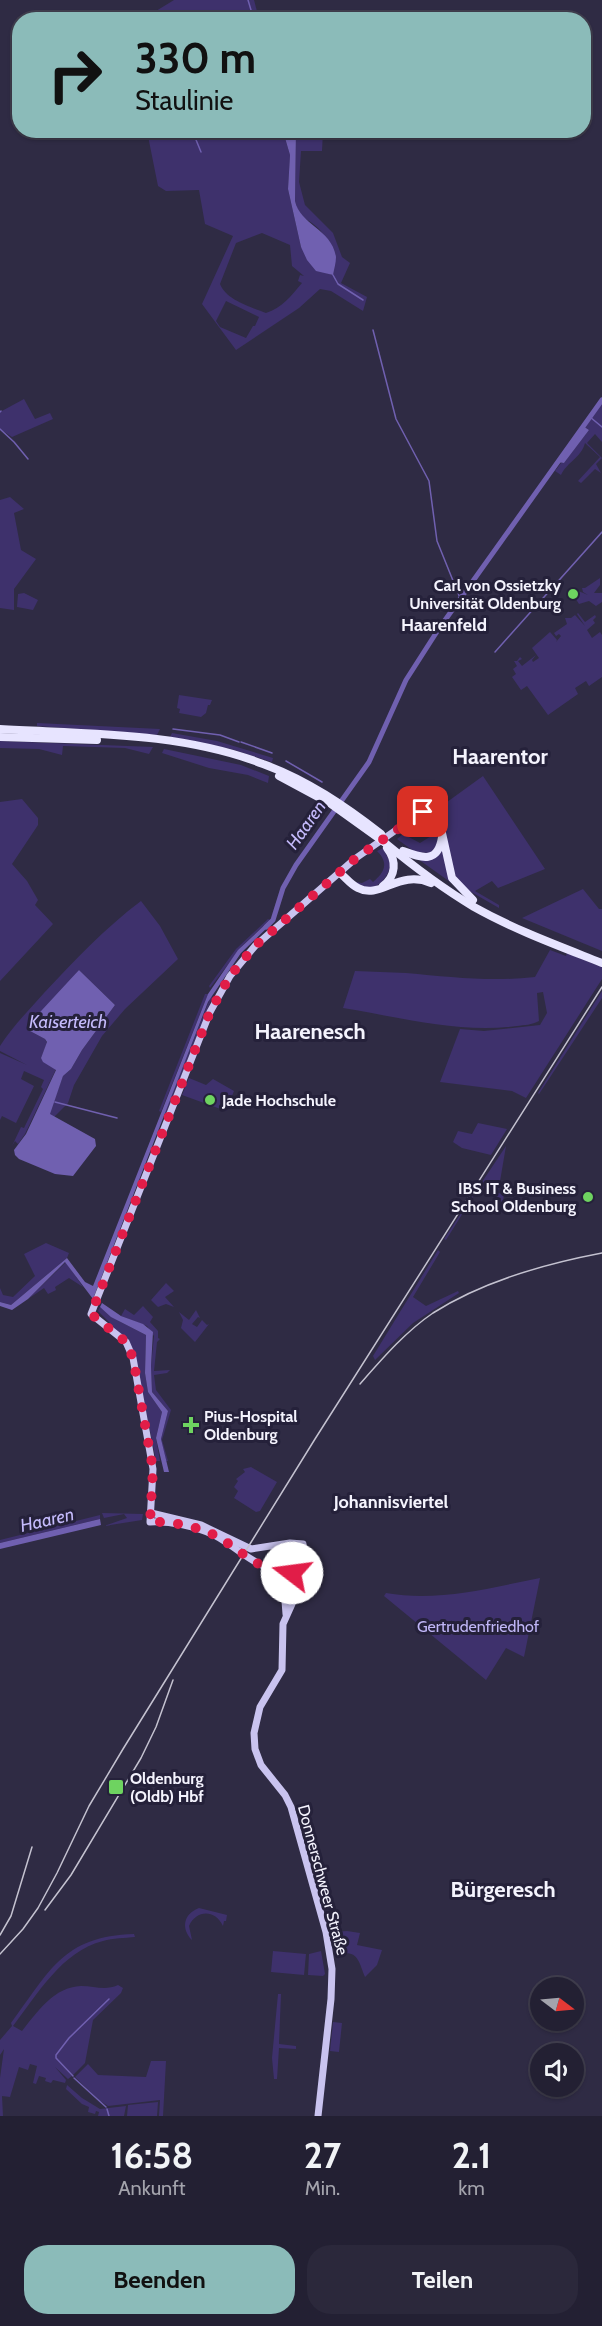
<!DOCTYPE html>
<html lang="de">
<meta charset="utf-8">
<style>
body{margin:0;font-family:Cabin,sans-serif;background:#2b283b;color:#f1f3f6;height:100vh;display:flex;flex-direction:column;font-size:22px;white-space:nowrap}
*{box-sizing:border-box;margin:0}
p{font-size:20px;color:#a3a3ac}
.icon{flex:none;width:33px;height:33px;fill:none;stroke:currentColor;stroke-width:2;stroke-linecap:round;stroke-linejoin:round}
.map{position:relative;height:2116px;overflow:hidden}
.drawer{display:flex;flex-direction:column;background:#232033;flex:1}
.drawer>*{flex:none}
.hud{position:absolute;left:12px;top:12px;width:579px;height:126px;border-radius:24px;box-shadow:0 2px 4px #0004,0 0 0 2px #403e4e;background:#8bbbb9;color:#111;overflow:hidden}
.needle{width:39px;rotate:106deg}
.buttons{position:absolute;left:530px;top:1977px;display:grid;gap:12px}
.buttons a{display:grid;place-items:center;width:54px;height:54px;border-radius:50%;background:#232033;box-shadow:0 2px 4px #0004,0 0 0 2px #403e4e;font-size:30px}
.pin{position:absolute;display:grid;place-items:center;width:51px;height:51px;color:#fff;margin:-26px;border-radius:12px;box-shadow:0 3px 9px #0006}
.me{position:absolute;width:66px;margin:-33px;rotate:285deg;stroke-linejoin:round;filter:drop-shadow(0 0 4px #0008)}
.turn{display:flex;align-items:center;gap:21px;height:126px;padding:0 24px;font-size:27px}
.turn .icon{width:78px;height:78px;stroke-width:2.5}
.turn b{display:block;font-size:42px;line-height:51px}
.eta{display:flex;justify-content:space-evenly;align-items:center;height:102px;text-align:center}
.eta b{font-size:36px;font-weight:800;line-height:42px}
.cta{display:flex;gap:12px;margin-top:auto;padding:12px 24px}
.cta a{flex:1;height:69px;border-radius:24px;background:#8bbbb9;color:#111;font-size:24px;font-weight:800;line-height:69px;text-align:center}
.cta a+a{background:#2b283b;color:#f1f3f6}
.map>svg:first-child{display:block}
.green{fill:#3e316c;fill-rule:evenodd}
.water{fill:#7060b0}
.lines{fill:none;stroke-linecap:round;stroke-linejoin:round}
.stream{stroke:#7060b0;stroke-width:1.5}
.river{stroke:#7060b0;stroke-width:5}
.major{stroke:#c9c3ef;stroke-width:7}
.highway{stroke:#e7e4ff;stroke-width:8}
.rail{stroke:#c4c2d0;stroke-width:1.5}
.highway-bridge{stroke:#e7e4ff;stroke-width:8}
.route{stroke:#e11d48;stroke-width:10;stroke-dasharray:0 18}
.poi-dot{fill:#6ed360;stroke:#25213a;stroke-width:2}
.labels{text-anchor:middle;dominant-baseline:central;stroke-width:6;stroke-linejoin:round;paint-order:stroke}
.poi-label{font-size:16px;font-weight:bold;fill:#f4f3fd;stroke:#25213a;text-anchor:start}
.park-label{font-size:16px;fill:#c0b6f7;stroke:#25213a}
.street-label{font-size:16px;fill:#f4f3fd;stroke:#25213a}
.neighbourhood-label{font-size:18px;font-weight:bold;fill:#f4f3fd;stroke:#25213a}
.water-label{font-size:18px;font-style:italic;fill:#c5bbfc;stroke:#25213a}
.district-label{font-size:22px;font-weight:bold;fill:#f4f3fd;stroke:#25213a}
</style>
<div class="map">
<svg width="602" height="2116" viewBox="0 0 602 2116">
<rect width="100%" height="100%" fill="#2f2b44"/>
<!-- green -->
<g class="green">
<path d="M174,0H254L259,19H143Z"/>
<path d="M147,131H283L290,155L288,189L301,247L319,270L332,275C335,266 326,235 319,229C307,217 299,220 295,201L296,131H323L322,151H301L299,182L305,205L333,233L342,257L350,263L341,283L367,297L363,311L331,291L320,289L299,308L236,350L202,304L233,236L205,224L199,190L166,191L158,186ZM262,233L290,245L292,266L304,276L300,275L298,281L302,283C291,296 282,308 266,313C251,307 226,300 220,284L236,243ZM226,301L259,317L255,326H253L246,338L220,327L216,321Z"/>
<path d="M24,399L35,419L50,413L53,419L12,437L0,429V412Z"/>
<path d="M602,403V442L595,434L587,443L602,458L596,464L601,473L595,469L581,483L578,481L600,457L585,443C581,458 567,462 561,475L555,471L561,463H564L589,430L585,427Z"/>
<path d="M10,497L24,509L14,513L21,550L36,559L14,589V610L0,608V500Z"/>
<path d="M600,578V585L594,593H602V602L596,606L589,601L579,604L572,593L576,590L588,595L583,592L582,588H585Z"/>
<path d="M24,593L38,600L33,610L17,607L18,594Z"/>
<path d="M578,613L585,622L595,615L596,617L593,620L595,623L587,630L592,638L600,632L602,635V677L589,686L586,681L575,688L578,694L548,715L527,686L521,690L512,677L516,674L513,669L517,666L514,661H517L520,657L522,659L518,661L522,666L536,655L532,660L533,662L539,658L532,648L550,632L557,640L556,642L561,636L559,634L556,636L554,633L567,624L565,618H571L575,615L585,626L577,614Z"/>
<path d="M179,695L212,700L210,705H208L206,713L201,717L179,713L180,709L177,708Z"/>
<path d="M37,723L160,729L157,735L37,726Z"/>
<path d="M172,733L217,741L273,758L272,762L231,749L170,737Z"/>
<path d="M0,741L153,747L149,754L125,748L63,746L62,755L39,749L0,748Z"/>
<path d="M164,749L241,765L269,776L268,783L248,775L209,768L162,753Z"/>
<path d="M483,776L545,869L498,888L492,881L475,891L499,905V908L466,889L456,879L444,831L436,810Z"/>
<path d="M22,799L38,818V825L12,864L27,881L38,900L35,905L53,924L0,981V802Z"/>
<path d="M429,816C436,831 444,841 430,853L415,852L397,839L403,834L420,843L436,833L426,818Z"/>
<path d="M441,847L453,884L418,859Z"/>
<path d="M383,848L391,864C387,881 373,896 356,882L362,883L370,879L373,882C385,872 389,863 377,851Z"/>
<path d="M583,889L599,909H602V951L522,918Z"/>
<path d="M141,901L160,926L178,959L125,1009L102,1036L74,1085L68,1103L54,1117L49,1114L63,1076L71,1069L82,1050L115,1005L79,970L30,1031L45,1039L47,1043L41,1058L56,1069L25,1134L18,1144L15,1141L12,1146L21,1127L24,1128L43,1089L41,1087L44,1080L24,1071L21,1079L34,1086L16,1123L2,1116L0,1120V1053L27,1065L0,1051V1046C12,1027 29,1010 44,993C75,960 105,928 141,901Z"/>
<path d="M268,919L270,920L243,945L210,988L209,986L236,949Z"/>
<path d="M550,950L566,956L567,953L602,967V979L526,1098L512,1091L440,1082L460,1029L484,1031L540,1025L547,1013L543,992L537,993L539,1021C532,1025 524,1025 517,1026C459,1034 400,1017 343,1008L355,971C372,972 389,972 406,973C451,977 490,982 535,977Z"/>
<path d="M602,991V998L539,1094L538,1093Z"/>
<path d="M205,994H208L161,1112L159,1111Z"/>
<path d="M211,996L212,998L166,1114L164,1113Z"/>
<path d="M189,1078L206,1085L213,1079L234,1091L226,1111L182,1095Z"/>
<path d="M478,1123L507,1129L491,1155L462,1148L453,1142L458,1131L472,1134Z"/>
<path d="M506,1146L498,1193L504,1194L503,1202H501V1198L495,1197V1195L476,1192L446,1240L444,1239Z"/>
<path d="M46,1243L69,1253L67,1258L11,1305L0,1302V1288L3,1295L13,1297L35,1276L24,1254Z"/>
<path d="M438,1250L440,1252L413,1297L426,1306L458,1291L459,1293L413,1323L375,1360L373,1356Z"/>
<path d="M66,1262L83,1287L69,1278L55,1287L56,1290L48,1294L44,1288L28,1299Z"/>
<path d="M166,1283L174,1291L165,1297L174,1307L166,1304L158,1307L151,1300Z"/>
<path d="M143,1306L153,1317L150,1322L158,1331V1338L160,1339L157,1342L154,1371L170,1370L167,1373L154,1375L156,1390L171,1410L162,1440L168,1461H166L161,1439L168,1411L152,1392L151,1366L154,1336L147,1326L121,1316L125,1309L134,1315Z"/>
<path d="M100,1307L119,1321L146,1335L145,1373L148,1392L162,1412L156,1438L160,1461H156L135,1356L111,1324L98,1311Z"/>
<path d="M196,1310L200,1318L198,1317L192,1324L197,1327L202,1320L207,1325L209,1324L195,1342L181,1328L183,1320L179,1312L189,1320Z"/>
<path d="M251,1467L277,1482L260,1511L256,1512L234,1498L238,1491L234,1487L238,1481L236,1479L245,1472L243,1469Z"/>
<path d="M102,1513L143,1514L142,1520L104,1526L127,1518L124,1514L104,1518Z"/>
<path d="M100,1515V1519L0,1543V1540Z"/>
<path d="M289,1546L299,1547L303,1566L281,1570L279,1566L278,1549Z"/>
<path d="M540,1578L524,1657L506,1648L486,1680L384,1596L386,1593C438,1602 489,1588 540,1578Z"/>
<path d="M199,1908L227,1915L226,1921H224L223,1926C215,1909 196,1910 189,1926L192,1940C181,1929 183,1914 199,1908Z"/>
<path d="M347,1931L360,1933L357,1945L382,1950L377,1965L365,1977C358,1960 358,1949 336,1955L333,1934L334,1932Z"/>
<path d="M134,1934L135,1937C125,1938 113,1938 103,1941C62,1951 37,1995 13,2026L22,2031C38,2011 54,1987 81,1986C95,1986 105,1991 118,1985L123,1988L121,1993L93,2020L85,2063L73,2075L56,2058L72,2076L68,2079L55,2067L66,2080L65,2083L53,2080L51,2083L45,2081L46,2078L39,2076L36,2084L33,2083L37,2066L30,2064L28,2070L19,2067L10,2097L2,2096L3,2116H0V2078L4,2049L0,2055V2040L12,2026L11,2023C50,1971 63,1936 134,1934Z"/>
<path d="M273,1951L306,1954L304,1975L271,1972Z"/>
<path d="M321,1951L325,1974L323,1976L308,1975L309,1954Z"/>
<path d="M278,1994H281L279,2044L296,2046V2049L279,2048L277,2079H274L272,2058Z"/>
<path d="M333,2022L342,2023L339,2052L330,2051Z"/>
<path d="M151,2061H166L163,2116H159L160,2100L108,2106L99,2100L75,2077L88,2064L98,2075L146,2077Z"/>
<path d="M67,2085L82,2098L100,2109L126,2106L124,2116H98L99,2112L96,2111L95,2114L88,2112L89,2107L82,2104L66,2089Z"/>
<path d="M158,2102L157,2116H127L128,2105Z"/>
</g>
<!-- water -->
<g class="water">
<path d="M283,131H296L295,201C300,225 332,229 336,257C336,263 334,269 333,275L316,271L307,260L301,247L288,189L290,155Z"/>
<path d="M583,426L589,430L564,463L557,462Z"/>
<path d="M270,920L272,923L241,953L208,1002L93,1299L65,1262L28,1299L12,1310L0,1306V1302L11,1305L67,1258L85,1282L93,1286L208,994L238,950Z"/>
<path d="M79,970L115,1005L82,1050L71,1069L63,1076L50,1114L95,1139L96,1146L73,1176L55,1174L19,1159L15,1155L14,1150L26,1134L56,1070L43,1062L41,1058L47,1042L45,1039L30,1031V1023Z"/>
<path d="M102,1303L121,1316L143,1324L153,1332L151,1366L152,1392L168,1411L161,1439L169,1472H164L156,1438L162,1412L148,1392L145,1373L146,1335L111,1317L100,1307Z"/>
<path d="M100,1519L101,1525L0,1549V1543Z"/>
</g>
<g class="lines">
<!-- stream -->
<g class="stream">
<path d="M248,0L254,20"/>
<path d="M192,130L201,152"/>
<path d="M333,275L338,284L363,300"/>
<path d="M373,330L396,419L429,481L437,541L460,598"/>
<path d="M0,412L1,411"/>
<path d="M590,417L602,427"/>
<path d="M0,429L14,442L28,459"/>
<path d="M495,652L602,532"/>
<path d="M173,729L220,735L239,742"/>
<path d="M241,742L272,753"/>
<path d="M286,761L322,782"/>
<path d="M55,1102L117,1118"/>
<path d="M73,2076L56,2058V2055L69,2038L109,1999"/>
<path d="M74,2078L106,2107"/>
<path d="M107,2109L109,2116"/>
</g>
<!-- river -->
<path class="river" d="M266,927L273,920L283,888L296,865L369,762L406,680L438,630L602,400"/>
<!-- major -->
<g class="major">
<path d="M151,1513L201,1525L251,1549L290,1543L303,1544L305,1559V1575L283,1624L282,1670L260,1707L254,1733L255,1749L261,1765L285,1795L291,1807L326,1932L332,1969L331,1999L318,2116"/>
<path d="M276,1546L275,1561L284,1588L286,1614"/>
<path d="M305,1570C265,1580 246,1552 214,1535C196,1526 170,1521 150,1522L153,1469L133,1358L126,1342L91,1314L210,1012L230,976L255,946L356,858L429,807"/>
</g>
<!-- highway -->
<g class="highway">
<path d="M0,729C87,734 181,732 263,764C307,780 345,806 381,834"/>
<path d="M0,737L97,740"/>
<path d="M429,807L442,833L452,878L473,900"/>
<path d="M384,842C413,866 442,888 474,907C515,930 559,946 602,963"/>
<path d="M403,851C422,858 438,864 442,837"/>
<path d="M340,873C346,878 351,885 358,888C380,900 399,869 431,883"/>
<path d="M383,886C396,876 397,861 387,848"/>
</g>
<!-- rail -->
<g class="rail">
<path d="M360,1384C382,1359 405,1332 433,1313C483,1281 544,1264 602,1253"/>
<path d="M45,1910L71,1875L141,1758L156,1727L173,1680"/>
<path d="M0,1935L11,1916L32,1847"/>
<path d="M0,1954L23,1929L38,1908L57,1873L89,1806L123,1749L315,1439L602,987"/>
</g>
<!-- highway-bridge -->
<path class="highway-bridge" d="M279,776L331,804L384,842"/>
</g>
<g class="lines">
<!-- route -->
<path class="route" d="M292,1573C262,1575 238,1547 214,1535C196,1526 170,1521 150,1522L153,1469L133,1358L126,1342L91,1314L210,1012L230,976L255,946L356,858L423,812"/>
</g>
<!-- markers -->
<g class="poi-dot">
<circle cx="573" cy="594" r="6"/>
<circle cx="210" cy="1100" r="6"/>
<circle cx="588" cy="1197" r="6"/>
<path d="M188 1416h6v6h6v6h-6v6h-6v-6h-6v-6h6z"/>
<rect x="108" y="1779" width="16" height="16" rx="3"/>
</g>
<g class="labels">
<!-- poi labels -->
<g class="poi-label">
<text x="561" y="585" text-anchor="end">Carl von Ossietzky<tspan x="561" dy="18">Universität Oldenburg</tspan></text>
<text x="222" y="1100">Jade Hochschule</text>
<text x="576" y="1188" text-anchor="end">IBS IT &amp; Business<tspan x="576" dy="18">School Oldenburg</tspan></text>
<text x="204" y="1416">Pius-Hospital<tspan x="204" dy="18">Oldenburg</tspan></text>
<text x="130" y="1778">Oldenburg<tspan x="130" dy="18">(Oldb) Hbf</tspan></text>
</g>
<!-- park labels -->
<g class="park-label">
<text x="478" y="1626">Gertrudenfriedhof</text>
</g>
<!-- street labels -->
<g class="street-label">
<text transform="translate(323 1880) rotate(75)">Donnerschweer Straße</text>
</g>
<!-- neighbourhood labels -->
<g class="neighbourhood-label">
<text x="444" y="625">Haarenfeld</text>
<text x="391" y="1502">Johannisviertel</text>
</g>
<!-- water labels -->
<g class="water-label">
<text transform="translate(306 825) rotate(-55)">Haaren</text>
<text x="68" y="1022">Kaiserteich</text>
<text transform="translate(47 1520) rotate(-13)">Haaren</text>
</g>
<!-- district labels -->
<g class="district-label">
<text x="500" y="756">Haarentor</text>
<text x="310" y="1031">Haarenesch</text>
<text x="503" y="1889">Bürgeresch</text>
</g>
</g>
</svg>
<div class="buttons">
<a><svg class="needle" viewBox="-14 -14 28 28"><path d="M0-13l5 13h-10z" fill="#e53935"/><path d="M0 13l5-13h-10z" fill="#a3a3ac"/></svg></a>
<a><svg class="icon" aria-label="sound" viewBox="0 0 24 24"><path d="M4 9h4l5-4v14l-5-4H4zM17 9q2 3 0 6"/></svg></a>
</div>
<div class="pin" style="left:423px;top:812px;background:#d93025"><svg class="icon" aria-label="arrive" viewBox="0 0 24 24"><path d="M6 21V4h12l-3 4 3 4H6"/></svg></div>
<svg class="me" style="left:292px;top:1573px" viewBox="-20 -20 40 40"><circle r="19" fill="#fff"/><path d="M0-13L10 11 0 6-10 11z" fill="#e11d48"/></svg>
<div class="hud">
<div class="turn"><svg class="icon" aria-label="right" viewBox="0 0 24 24"><path d="M7 20v-9h11M14 6l5 5-5 5"/></svg><div><b>330 m</b>Staulinie</div></div>
</div>
</div>
<section class="drawer">
<div class="eta">
<div><b>16:58</b><p>Ankunft</p></div>
<div><b>27</b><p>Min.</p></div>
<div><b>2.1</b><p>km</p></div>
</div>
<div class="cta"><a>Beenden</a><a>Teilen</a></div>
</section>
